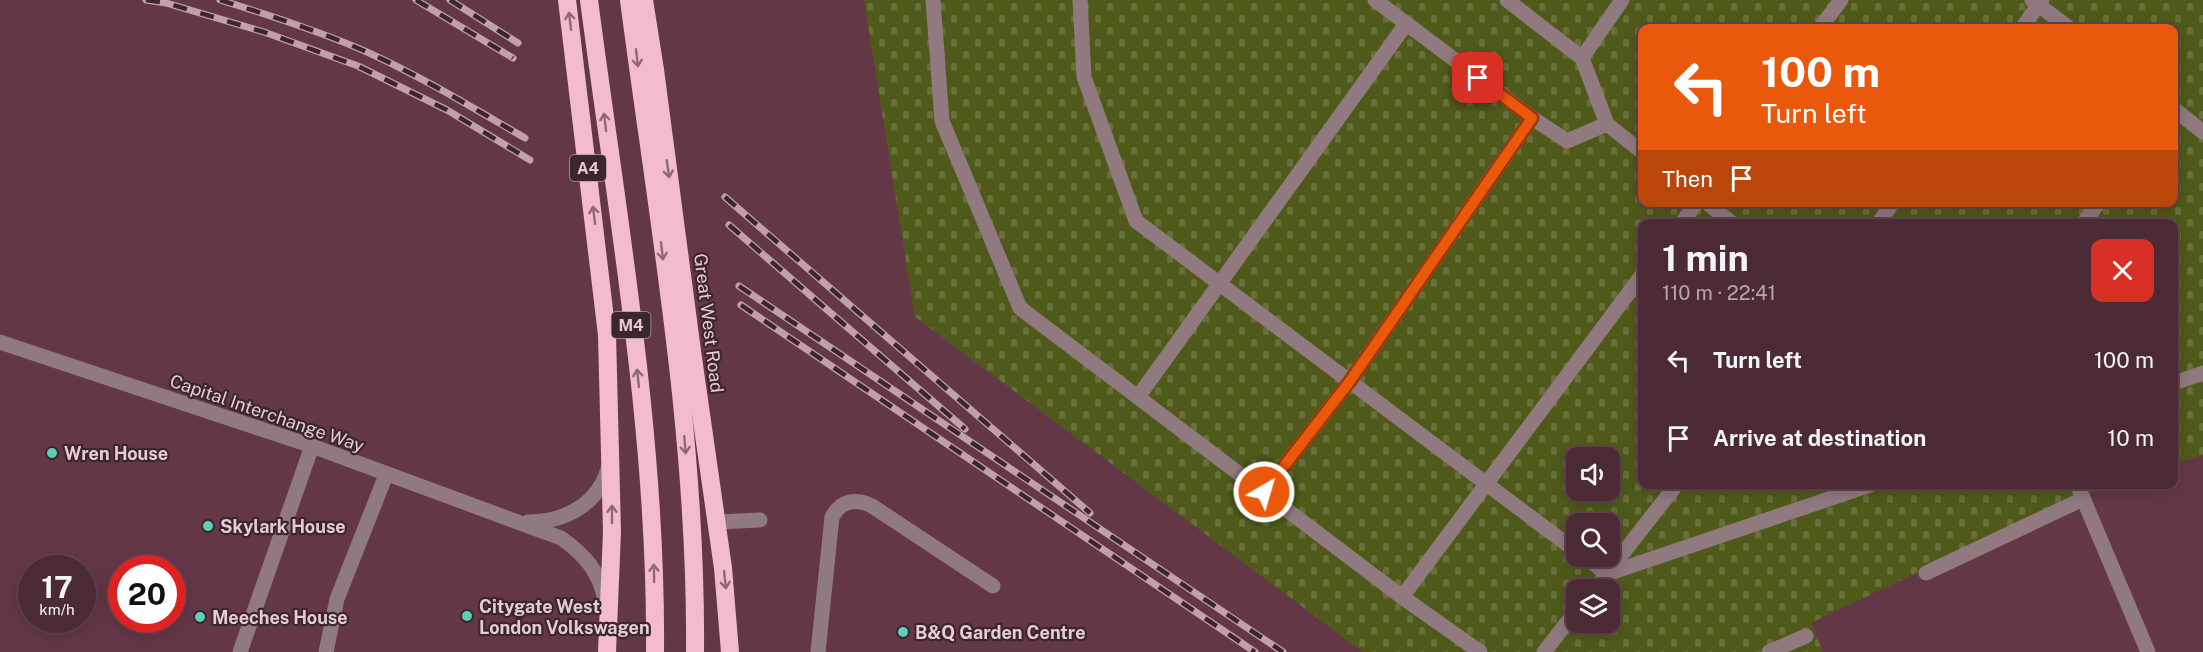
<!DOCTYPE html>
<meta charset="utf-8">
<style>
body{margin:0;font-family:"Public Sans",sans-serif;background:#52313d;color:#f1f3f6;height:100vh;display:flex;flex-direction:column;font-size:22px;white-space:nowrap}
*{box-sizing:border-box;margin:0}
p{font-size:20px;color:#b2a6ad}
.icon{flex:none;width:33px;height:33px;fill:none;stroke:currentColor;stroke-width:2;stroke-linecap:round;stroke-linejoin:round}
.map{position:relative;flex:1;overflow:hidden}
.details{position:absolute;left:1638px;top:219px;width:540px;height:270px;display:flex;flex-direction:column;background:#4b2935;border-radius:12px;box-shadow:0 3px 15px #0003,0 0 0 2px #624550}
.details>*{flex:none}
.top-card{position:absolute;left:1638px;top:24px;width:540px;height:183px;border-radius:12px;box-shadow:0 3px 15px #0003,0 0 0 2px #624550;background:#ea580c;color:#fff;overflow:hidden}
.fabs{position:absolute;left:1566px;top:447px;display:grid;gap:12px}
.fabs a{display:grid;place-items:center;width:54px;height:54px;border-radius:12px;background:#4b2935;box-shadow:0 3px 15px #0003,0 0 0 2px #624550;font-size:30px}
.speed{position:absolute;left:18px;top:555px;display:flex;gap:12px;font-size:30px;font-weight:700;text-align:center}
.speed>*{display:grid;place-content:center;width:78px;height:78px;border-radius:50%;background:#4b2935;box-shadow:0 3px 15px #0003,0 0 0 2px #624550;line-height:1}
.speed small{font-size:15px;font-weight:400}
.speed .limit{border:9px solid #d22;background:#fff;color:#111}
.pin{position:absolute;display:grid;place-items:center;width:51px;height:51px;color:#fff;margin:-26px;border-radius:12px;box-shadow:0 3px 9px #0006}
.me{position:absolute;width:66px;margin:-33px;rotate:38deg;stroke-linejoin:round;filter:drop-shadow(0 0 4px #0008)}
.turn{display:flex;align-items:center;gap:21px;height:126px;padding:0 24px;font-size:27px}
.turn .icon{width:78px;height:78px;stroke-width:2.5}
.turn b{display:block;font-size:42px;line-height:51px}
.then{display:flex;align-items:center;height:57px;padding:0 24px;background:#0003;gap:12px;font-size:22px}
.round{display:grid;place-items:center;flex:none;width:63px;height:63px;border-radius:12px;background:#52313d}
.headline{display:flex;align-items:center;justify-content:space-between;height:102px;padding:0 24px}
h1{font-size:36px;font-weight:700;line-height:45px}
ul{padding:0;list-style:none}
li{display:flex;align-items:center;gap:18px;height:78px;padding:0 24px}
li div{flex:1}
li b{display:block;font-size:22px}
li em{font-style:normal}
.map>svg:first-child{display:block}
.cemetery{fill:url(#cemetery-stones);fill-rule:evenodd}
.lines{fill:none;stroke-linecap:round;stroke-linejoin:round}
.minor{stroke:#917980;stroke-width:15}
.highway{stroke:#f3bccd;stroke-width:18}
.rail-casing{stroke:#c1a0ab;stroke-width:7}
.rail{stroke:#3b262d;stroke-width:4.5;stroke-dasharray:14;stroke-linecap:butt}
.highway-bridge{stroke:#f3bccd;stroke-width:18}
.oneway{stroke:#8e6a75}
.route-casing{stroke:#983908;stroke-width:15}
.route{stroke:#ea580c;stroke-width:10}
.poi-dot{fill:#5eceb8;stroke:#3b262d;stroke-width:2}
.labels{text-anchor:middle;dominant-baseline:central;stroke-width:4.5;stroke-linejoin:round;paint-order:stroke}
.shield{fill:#3b262d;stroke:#b39aa1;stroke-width:1.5}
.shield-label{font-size:16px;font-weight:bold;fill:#e7cbd3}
.street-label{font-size:18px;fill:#e7cbd3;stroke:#3b262d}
.poi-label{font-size:18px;font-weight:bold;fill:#e7cbd3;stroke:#3b262d;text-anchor:start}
</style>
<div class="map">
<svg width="2203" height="652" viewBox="0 0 2203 652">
<defs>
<pattern id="cemetery-stones" width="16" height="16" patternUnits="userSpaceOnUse" patternTransform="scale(1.5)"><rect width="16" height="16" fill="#4f5a1a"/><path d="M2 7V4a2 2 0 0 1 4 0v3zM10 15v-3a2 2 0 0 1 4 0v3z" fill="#68703a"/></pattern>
</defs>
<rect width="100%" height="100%" fill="#643747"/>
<!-- cemetery -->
<path class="cemetery" d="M864,0H2203V455L2174,464V224H1642V484L2113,485L2061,504L1811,623L1823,652H1363L915,317ZM1642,28H2174V202H1642ZM1576,458H1610V490H1576ZM1576,524H1610V556H1576ZM1576,590H1610V622H1576Z"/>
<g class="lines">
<!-- minor -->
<g class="minor">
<path d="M933,0L942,121L1020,308L1402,597L1480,652"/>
<path d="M1080,0L1084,77L1136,221L1576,551"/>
<path d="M1375,0L1532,118L1567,141L1607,124"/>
<path d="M1507,0L1582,58L1607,124L1642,152"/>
<path d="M2032,0L2069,28"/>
<path d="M1820,28L1841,0"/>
<path d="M2022,28L2042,0"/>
<path d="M1582,58L1622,0"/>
<path d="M2174,109L2203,132"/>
<path d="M1706,202L1733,224"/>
<path d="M1681,224L1697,202"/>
<path d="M1878,224L1893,202"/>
<path d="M2083,224L2099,202"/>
<path d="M0,342L312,446L561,538C585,555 600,572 605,601"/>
<path d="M2174,383L2203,373"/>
<path d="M1138,397L1406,24"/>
<path d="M2077,484L2148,652"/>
<path d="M1264,492L1350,381L1532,118"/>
<path d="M528,522C565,522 600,504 609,465"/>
<path d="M717,522L760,520"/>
<path d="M1584,556L1607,574L1873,484"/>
<path d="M1926,573L2083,499"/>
<path d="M1594,590L1677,484"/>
<path d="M1402,597L1642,275"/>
<path d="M240,652L312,446"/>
<path d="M326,652L337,599L386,475"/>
<path d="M818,652L832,517C841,500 856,498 872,506L993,586"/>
<path d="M1544,652L1576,611"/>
<path d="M1769,652L1806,636"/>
</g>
<!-- highway -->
<g class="highway">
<path d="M644,0L655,70"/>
<path d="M692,351L723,568L730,652"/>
<path d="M607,652L612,532L607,335"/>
</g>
<defs>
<g id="rail">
<path d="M146,0L166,3L264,32L358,66L447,110L530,160"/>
<path d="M220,0C269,15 319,31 367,52C422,77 473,108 525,138"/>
<path d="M416,0L513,58"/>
<path d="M450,0L518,43"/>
<path d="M725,197L1090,513"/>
<path d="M729,225L965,429"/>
<path d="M739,286L1283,652"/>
<path d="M741,305L1255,652"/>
</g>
</defs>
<!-- rail casing -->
<use href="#rail" class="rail-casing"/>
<!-- rail -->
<use href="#rail" class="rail"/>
<!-- highway-bridge -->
<g class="highway-bridge">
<path d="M567,0L607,335"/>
<path d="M589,0C617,216 657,434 655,652"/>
<path d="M629,0C657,216 697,434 695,652"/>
<path d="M655,70L692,351"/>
</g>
</g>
<!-- one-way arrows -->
<defs><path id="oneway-shaft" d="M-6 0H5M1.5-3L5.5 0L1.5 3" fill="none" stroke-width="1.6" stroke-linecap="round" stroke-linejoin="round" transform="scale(1.5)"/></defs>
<g class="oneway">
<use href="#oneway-shaft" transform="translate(570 21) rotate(-97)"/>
<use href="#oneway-shaft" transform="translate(637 58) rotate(83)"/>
<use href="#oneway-shaft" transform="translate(605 122) rotate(-97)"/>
<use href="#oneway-shaft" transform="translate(668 169) rotate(82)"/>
<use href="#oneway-shaft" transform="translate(594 215) rotate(-97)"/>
<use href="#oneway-shaft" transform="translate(662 251) rotate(83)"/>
<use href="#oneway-shaft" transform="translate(638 378) rotate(-96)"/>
<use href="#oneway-shaft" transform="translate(685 445) rotate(85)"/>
<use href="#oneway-shaft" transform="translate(612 514) rotate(-90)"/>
<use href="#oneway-shaft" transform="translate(654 573) rotate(-91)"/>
<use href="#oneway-shaft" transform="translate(725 580) rotate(84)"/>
</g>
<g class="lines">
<defs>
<path id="route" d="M1264,492L1350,381L1532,118L1478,78"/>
</defs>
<!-- route casing -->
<use href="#route" class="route-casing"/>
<!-- route -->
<use href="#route" class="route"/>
</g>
<!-- markers -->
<g class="poi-dot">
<circle cx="52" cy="453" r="6"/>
<circle cx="208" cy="526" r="6"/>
<circle cx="467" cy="616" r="6"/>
<circle cx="200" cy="617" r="6"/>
<circle cx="903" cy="632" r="6"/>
</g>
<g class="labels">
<!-- shield labels -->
<g class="shield">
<rect x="570" y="155" width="36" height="26" rx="4.5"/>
<rect x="611.5" y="312" width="39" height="26" rx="4.5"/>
</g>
<g class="shield-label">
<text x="588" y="168">A4</text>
<text x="631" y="325">M4</text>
</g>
<!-- street labels -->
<g class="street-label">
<text transform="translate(709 323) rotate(83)">Great West Road</text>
<text transform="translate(267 413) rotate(19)">Capital Interchange Way</text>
</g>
<!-- poi labels -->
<g class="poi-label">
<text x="64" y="453">Wren House</text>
<text x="220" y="526">Skylark House</text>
<text x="479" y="606">Citygate West<tspan x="479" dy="21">London Volkswagen</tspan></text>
<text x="212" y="617">Meeches House</text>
<text x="915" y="632">B&amp;Q Garden Centre</text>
</g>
</g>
</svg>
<div class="fabs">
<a><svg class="icon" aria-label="sound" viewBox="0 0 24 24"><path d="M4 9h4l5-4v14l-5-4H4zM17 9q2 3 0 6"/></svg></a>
<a><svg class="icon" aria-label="search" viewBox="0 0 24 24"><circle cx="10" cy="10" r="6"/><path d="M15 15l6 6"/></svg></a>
<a><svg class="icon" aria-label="layers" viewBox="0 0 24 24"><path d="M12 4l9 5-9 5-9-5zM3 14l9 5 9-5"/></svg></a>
</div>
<div class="speed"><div>17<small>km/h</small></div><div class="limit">20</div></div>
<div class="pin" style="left:1478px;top:78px;background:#d93025"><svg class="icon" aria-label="arrive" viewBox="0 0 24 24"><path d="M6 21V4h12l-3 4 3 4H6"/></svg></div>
<svg class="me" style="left:1264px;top:492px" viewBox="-20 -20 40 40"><circle r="17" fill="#ea580c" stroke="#fff" stroke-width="3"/><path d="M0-11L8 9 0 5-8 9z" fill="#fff"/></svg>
<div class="top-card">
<div class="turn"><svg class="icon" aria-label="left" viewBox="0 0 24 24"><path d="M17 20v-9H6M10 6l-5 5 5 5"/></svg><div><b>100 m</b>Turn left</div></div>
<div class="then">Then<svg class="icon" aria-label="arrive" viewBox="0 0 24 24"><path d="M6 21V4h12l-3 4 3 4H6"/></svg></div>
</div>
<section class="details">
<div class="headline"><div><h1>1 min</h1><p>110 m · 22:41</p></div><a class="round" style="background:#d93025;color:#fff"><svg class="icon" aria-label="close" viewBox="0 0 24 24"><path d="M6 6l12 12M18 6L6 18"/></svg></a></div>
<ul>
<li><svg class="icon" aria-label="left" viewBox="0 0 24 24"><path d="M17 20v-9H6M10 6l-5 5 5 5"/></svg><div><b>Turn left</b></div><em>100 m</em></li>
<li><svg class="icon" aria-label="arrive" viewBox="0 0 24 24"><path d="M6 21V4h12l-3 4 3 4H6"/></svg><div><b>Arrive at destination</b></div><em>10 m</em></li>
</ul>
</section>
</div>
